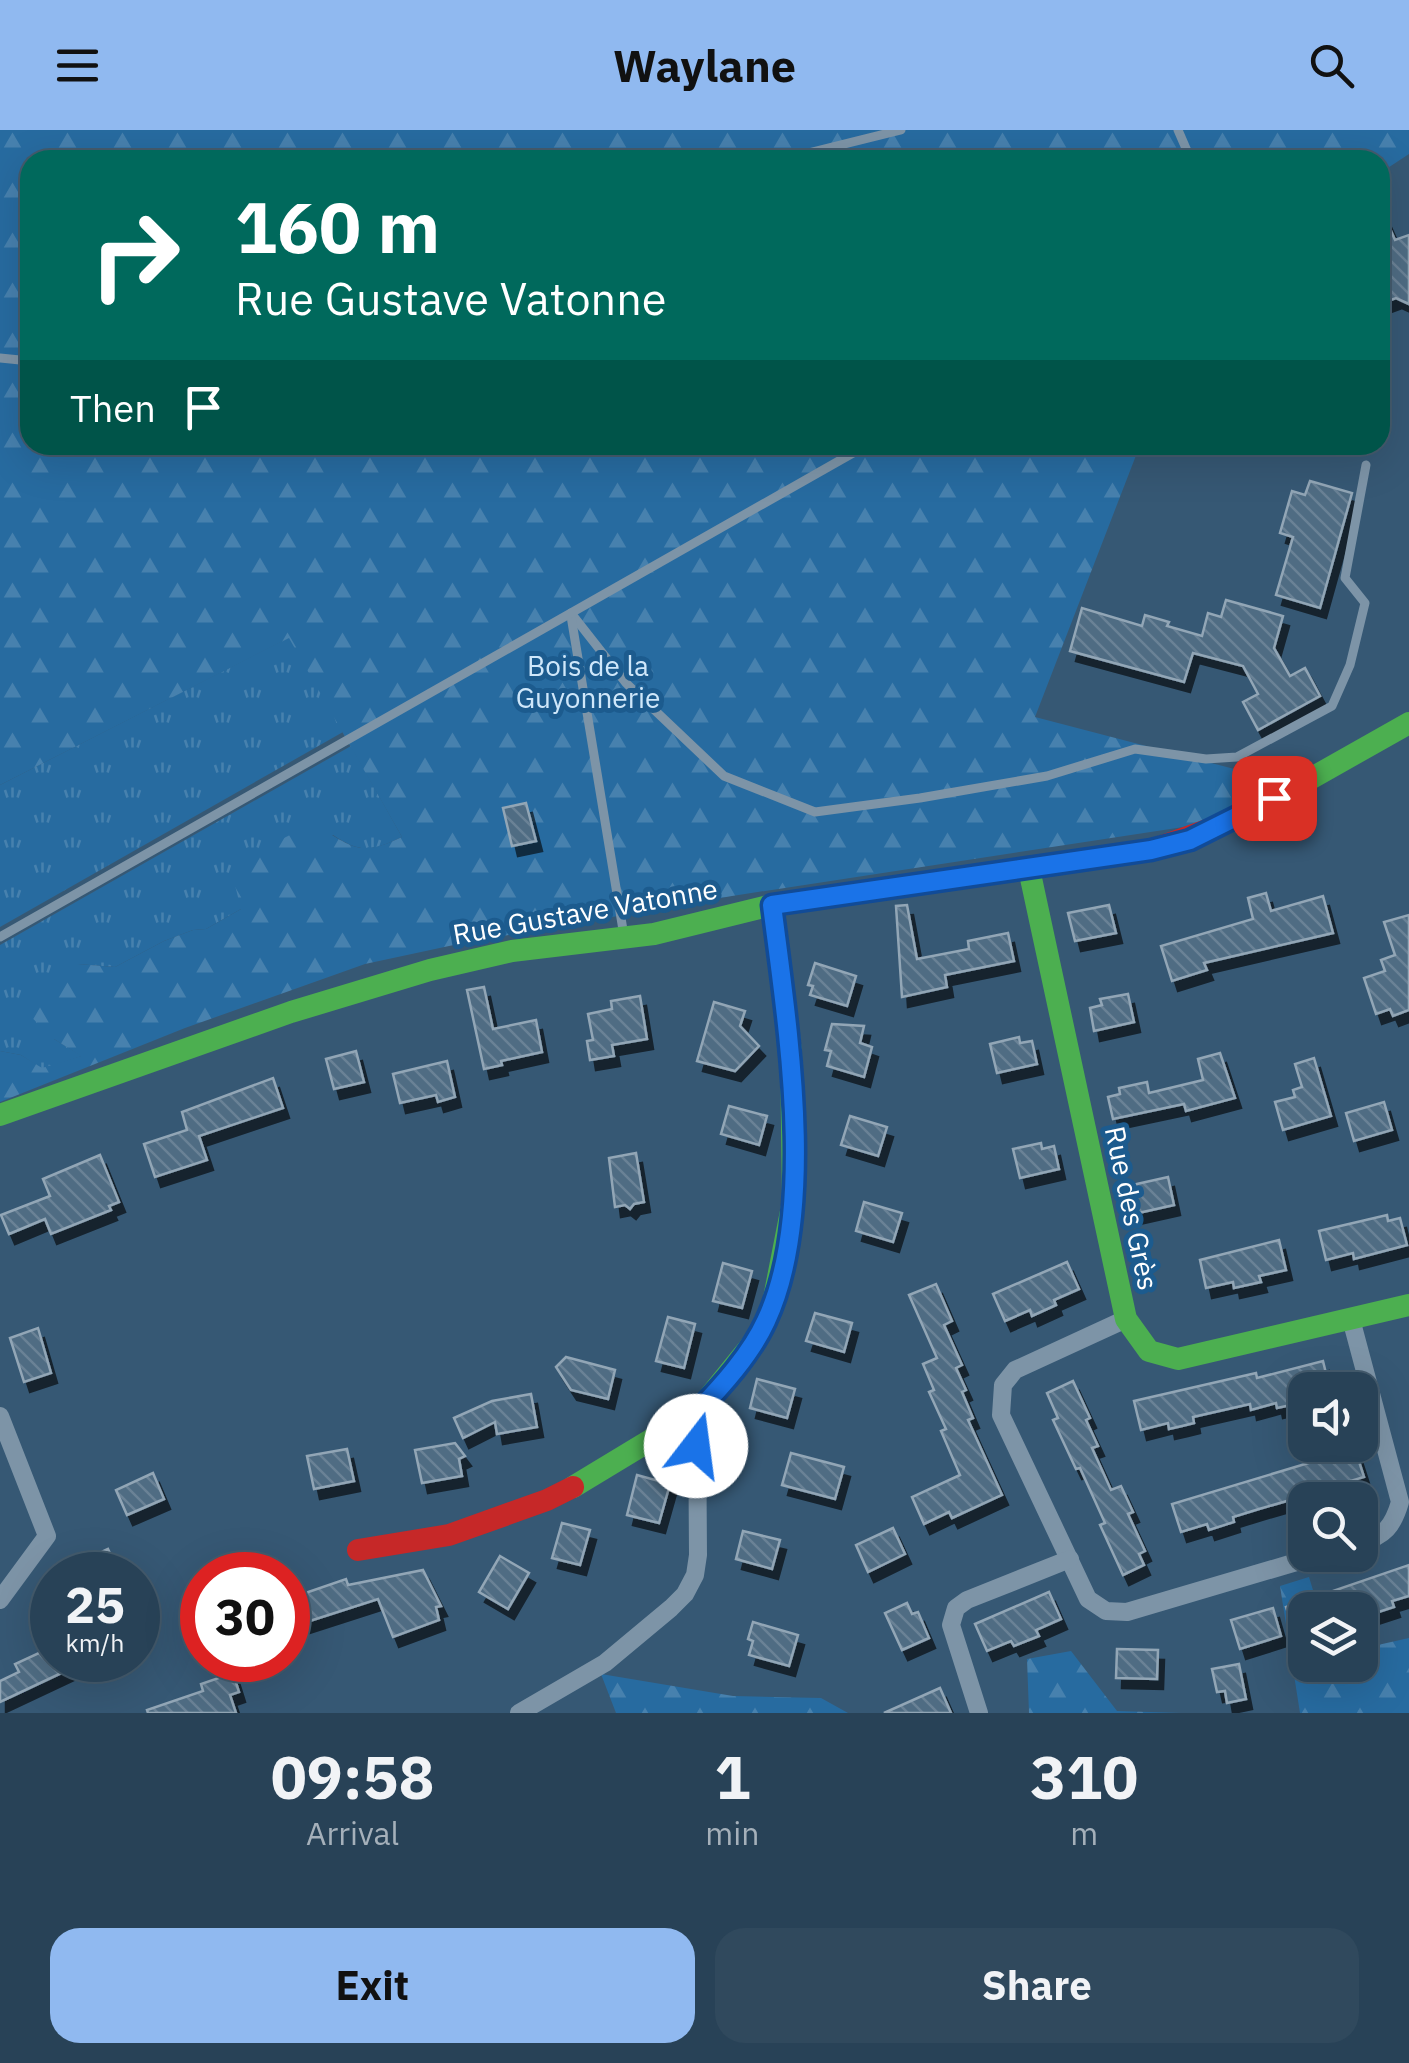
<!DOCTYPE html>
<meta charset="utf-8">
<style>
body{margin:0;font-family:"IBM Plex Sans",sans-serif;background:#30495d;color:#f1f3f6;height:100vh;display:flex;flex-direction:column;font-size:38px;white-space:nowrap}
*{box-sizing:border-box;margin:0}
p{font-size:32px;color:#a5b0ba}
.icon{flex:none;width:55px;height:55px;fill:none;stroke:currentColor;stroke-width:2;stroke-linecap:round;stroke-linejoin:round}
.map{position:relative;height:1583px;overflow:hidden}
.drawer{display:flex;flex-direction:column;background:#284257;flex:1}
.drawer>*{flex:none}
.hud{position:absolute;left:20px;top:20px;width:1370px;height:305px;border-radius:30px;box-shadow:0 10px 40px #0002,0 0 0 2px #445b6d;background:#00695c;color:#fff;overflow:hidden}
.tools{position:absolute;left:1288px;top:1242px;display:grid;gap:20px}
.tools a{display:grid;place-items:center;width:90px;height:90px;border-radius:20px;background:#284257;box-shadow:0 10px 40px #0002,0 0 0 2px #445b6d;font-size:50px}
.speed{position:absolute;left:30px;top:1422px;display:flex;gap:20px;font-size:50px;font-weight:700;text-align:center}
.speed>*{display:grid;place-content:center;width:130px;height:130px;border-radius:50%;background:#284257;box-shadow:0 10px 40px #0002,0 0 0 2px #445b6d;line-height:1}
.speed small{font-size:25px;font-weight:400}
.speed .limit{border:15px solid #d22;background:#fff;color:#111}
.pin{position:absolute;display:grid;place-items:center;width:85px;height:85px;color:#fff;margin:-42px;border-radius:20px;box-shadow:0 5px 15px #0006}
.me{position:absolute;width:110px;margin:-55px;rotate:15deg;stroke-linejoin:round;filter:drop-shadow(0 0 8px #0008)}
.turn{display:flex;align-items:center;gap:35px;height:210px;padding:0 50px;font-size:45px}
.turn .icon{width:130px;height:130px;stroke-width:2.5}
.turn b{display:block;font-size:70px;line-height:85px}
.then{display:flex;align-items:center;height:95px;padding:0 50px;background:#0003;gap:20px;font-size:38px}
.eta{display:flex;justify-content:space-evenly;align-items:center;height:170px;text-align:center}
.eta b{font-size:60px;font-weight:800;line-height:70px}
.cta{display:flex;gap:20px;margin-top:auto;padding:20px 50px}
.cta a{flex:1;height:115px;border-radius:30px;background:#90b9f0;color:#111;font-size:40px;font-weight:800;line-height:115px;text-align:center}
.cta a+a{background:#30495d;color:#f1f3f6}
header{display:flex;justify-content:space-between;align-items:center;height:130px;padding:0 50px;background:#90b9f0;color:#111;font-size:45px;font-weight:800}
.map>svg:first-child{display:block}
.grass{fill:url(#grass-tufts)}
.forest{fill:url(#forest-firs)}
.building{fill:url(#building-back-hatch);stroke:#92a6b6;stroke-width:2.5;filter:url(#shadow)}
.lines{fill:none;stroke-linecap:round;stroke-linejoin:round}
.lane{stroke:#7d94a7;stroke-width:9}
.street{stroke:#7d94a7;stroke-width:18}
.fast{stroke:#4caf50;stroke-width:22}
.jam{stroke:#c62828;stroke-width:22}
.route-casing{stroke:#114b97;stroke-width:25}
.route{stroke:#1a73e8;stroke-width:18}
.labels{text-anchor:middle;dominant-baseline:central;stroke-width:10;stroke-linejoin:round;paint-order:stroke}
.park-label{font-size:28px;fill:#cfe7fa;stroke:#1c5b8e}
.street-label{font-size:28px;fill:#fff;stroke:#1c5b8e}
</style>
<header><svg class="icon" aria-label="menu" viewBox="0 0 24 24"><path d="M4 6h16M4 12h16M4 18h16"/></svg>Waylane<svg class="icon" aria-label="search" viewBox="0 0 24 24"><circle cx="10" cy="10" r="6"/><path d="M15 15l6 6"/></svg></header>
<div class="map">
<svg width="1409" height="1583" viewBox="0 0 1409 1583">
<defs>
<pattern id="grass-tufts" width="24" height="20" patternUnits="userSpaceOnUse" patternTransform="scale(2.5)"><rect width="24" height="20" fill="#276ba0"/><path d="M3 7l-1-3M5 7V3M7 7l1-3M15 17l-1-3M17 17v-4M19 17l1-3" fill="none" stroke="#4781ae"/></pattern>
<pattern id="forest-firs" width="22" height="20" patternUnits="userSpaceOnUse" patternTransform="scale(2.5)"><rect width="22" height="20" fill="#276ba0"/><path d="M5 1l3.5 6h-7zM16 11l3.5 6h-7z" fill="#4781ae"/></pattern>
<pattern id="building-back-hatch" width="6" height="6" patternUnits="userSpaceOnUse" patternTransform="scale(2.5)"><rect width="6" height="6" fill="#506c83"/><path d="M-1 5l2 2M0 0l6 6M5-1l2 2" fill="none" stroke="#6a8296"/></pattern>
<filter id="shadow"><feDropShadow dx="6" dy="10" stdDeviation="0" flood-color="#0009"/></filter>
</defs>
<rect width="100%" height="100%" fill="#365874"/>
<!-- grass -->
<g class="grass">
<path d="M290,507L343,602L0,797V655Z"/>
<path d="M351,616L402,707C372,721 361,724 333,705L241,779L206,799L193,800L164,811L115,837L78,834L54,909L82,926L42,939L21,925L0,921V815Z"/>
</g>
<!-- forest -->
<g class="forest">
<path d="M0,0H1409V24L1380,43V30H30V315H1140L1035,587L1261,646L1216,692L732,766L463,813L365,834L185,898L0,972V921L21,925L42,938L81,926L54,909L25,881L27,849L78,834L115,837L164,811L193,800L206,799L241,779L233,747L250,725L312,694C353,715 356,729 402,707L289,508L0,655Z"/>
<path d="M1309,1447L1319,1480H1305V1535H1360V1519L1409,1508V1583H1300L1280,1456Z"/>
<path d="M1071,1521L1117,1581L1181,1583H1029L1027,1529Z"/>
<path d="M601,1544L733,1566L821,1568L848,1583H616Z"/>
</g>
<!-- building -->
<g class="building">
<path d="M1380,76L1395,110L1409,105V174L1396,168L1380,174Z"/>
<path d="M1310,351L1352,363L1320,478L1276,465L1293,407L1280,403L1292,361L1305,365Z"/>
<path d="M1226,470L1283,486L1274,518L1290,546L1305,538L1320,566L1258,600L1243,572L1258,564L1243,536L1193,523L1184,552L1070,521L1082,478L1142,496L1145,485L1169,492L1167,496L1202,506L1208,483L1221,487Z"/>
<path d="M526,673L536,711L512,716L503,678Z"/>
<path d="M1266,763L1271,781L1323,766L1333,803L1204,833L1207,840L1172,851L1161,816L1253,789L1248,768Z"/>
<path d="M907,775L917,829L969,819L968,811L1008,803L1014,831L945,845L947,857L902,867L896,776Z"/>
<path d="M1109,775L1116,803L1075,811L1068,783Z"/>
<path d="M1409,785V880L1393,886L1390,879L1376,884L1364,848L1385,841L1381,830L1395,825L1384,792Z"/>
<path d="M815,833L856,846L847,876L810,865L813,856L808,855Z"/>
<path d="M484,857L493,899L536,890L542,922L501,931L502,935L484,939L467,860Z"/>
<path d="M1128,864L1134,892L1094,901L1090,878L1102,875L1100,869Z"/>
<path d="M640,866L647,909L612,915L614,926L590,930L587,911L593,910L588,884L612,879L611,871Z"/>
<path d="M714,872L745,881L740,896L759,916L735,941L697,931Z"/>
<path d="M832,894L864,896L860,913L872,917L864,947L827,936L831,921L825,920Z"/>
<path d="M1019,907L1020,913L1032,911L1037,934L997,943L990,914Z"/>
<path d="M356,921L364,952L334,959L326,929Z"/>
<path d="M1220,923L1235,968L1186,981L1184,974L1113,989L1108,967L1120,964L1119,958L1147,952L1149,963L1203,950L1198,929Z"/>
<path d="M1314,928L1331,986L1283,1000L1275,972L1295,967L1293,960L1302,957L1295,934Z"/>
<path d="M447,931L455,967L438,972L436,965L400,973L393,944Z"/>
<path d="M273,948L283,978L199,1006L207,1030L155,1047L144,1014L187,1000L182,982Z"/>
<path d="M1384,972L1392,1000L1354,1011L1346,983Z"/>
<path d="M729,976L767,986L759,1015L721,1004Z"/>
<path d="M850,986L887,997L878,1026L841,1015Z"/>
<path d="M1041,1013L1042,1019L1054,1016L1059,1039L1020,1048L1013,1019Z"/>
<path d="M636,1023L644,1072L634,1074L630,1079L625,1075L615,1077L609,1028Z"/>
<path d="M100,1025L119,1072L109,1076L111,1080L51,1104L45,1089L9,1104L1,1085L50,1066L43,1049Z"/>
<path d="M1168,1047L1174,1075L1134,1084L1128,1056Z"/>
<path d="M864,1072L902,1083L893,1112L856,1101Z"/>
<path d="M1387,1085L1388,1091L1400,1088L1407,1115L1354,1129L1353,1123L1326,1130L1319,1101Z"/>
<path d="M1279,1110L1286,1140L1259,1146L1261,1152L1234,1158L1233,1152L1206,1158L1200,1130Z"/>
<path d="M1067,1132L1079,1159L1054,1170L1056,1175L1032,1186L1030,1180L1005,1191L993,1164Z"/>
<path d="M723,1133L752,1141L742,1178L713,1171Z"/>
<path d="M936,1154L952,1191L944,1195L962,1235L956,1238L966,1260L962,1262L973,1288L968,1290L1002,1365L952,1388L949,1382L924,1394L912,1367L960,1345L941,1301L946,1299L929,1262L934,1260L923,1234L937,1228L909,1165Z"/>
<path d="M815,1183L852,1193L844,1222L806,1211Z"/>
<path d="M668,1187L695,1194L684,1238L656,1231Z"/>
<path d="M38,1198L51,1243L24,1252L10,1208Z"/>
<path d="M566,1227L615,1240L608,1269L571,1260L556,1237Z"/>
<path d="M1323,1231L1330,1260H1305V1272L1277,1278L1276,1273L1251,1280L1250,1274L1193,1287L1194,1293L1182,1296L1169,1299L1168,1293L1141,1300L1134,1271L1256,1243L1257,1248Z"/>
<path d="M757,1249L795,1259L787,1288L750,1278Z"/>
<path d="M1073,1251L1090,1288L1086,1290L1098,1316L1092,1318L1111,1360L1121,1356L1133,1382L1128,1384L1145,1421L1139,1424L1144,1435L1123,1445L1100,1395L1105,1393L1080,1338L1076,1339L1053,1290L1058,1288L1047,1263Z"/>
<path d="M531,1264L537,1297L497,1304L495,1292L463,1308L454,1288L492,1271Z"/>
<path d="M455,1313L465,1326L459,1329L462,1346L422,1353L415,1320Z"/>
<path d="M347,1319L354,1351L314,1359L307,1326Z"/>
<path d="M1355,1319L1364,1347L1337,1355L1339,1361L1313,1369L1311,1364L1259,1379L1233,1387L1234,1392L1209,1400L1207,1394L1181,1402L1172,1374Z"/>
<path d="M791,1323L844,1337L835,1369L782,1355Z"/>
<path d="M153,1343L164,1369L127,1385L116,1360Z"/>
<path d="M637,1345L670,1354L659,1393L627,1385Z"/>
<path d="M562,1393L590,1400L580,1435L552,1428Z"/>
<path d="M893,1398L905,1424L868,1442L856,1415Z"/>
<path d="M743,1401L780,1410L772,1439L736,1429Z"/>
<path d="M108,1419L120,1445H52Z"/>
<path d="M500,1426L529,1443L508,1479L479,1462Z"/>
<path d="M1409,1435V1466L1392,1471L1394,1477L1360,1488V1480H1287L1286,1477Z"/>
<path d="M423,1440L441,1476L436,1477L439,1490L393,1507L378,1469L288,1498V1469L346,1449L348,1455Z"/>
<path d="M1049,1462L1061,1489L1036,1500L1039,1506L1014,1516L1011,1511L987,1521L975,1494Z"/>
<path d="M907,1473L912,1484L918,1482L929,1508L902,1520L885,1483Z"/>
<path d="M1273,1478L1281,1506L1240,1519L1231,1490Z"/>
<path d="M753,1492L798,1505L789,1536L749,1525L753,1511L748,1509Z"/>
<path d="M52,1517V1530H89L0,1572V1551L19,1542L15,1534Z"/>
<path d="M1117,1519L1158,1520L1157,1549L1116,1548Z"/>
<path d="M1239,1534L1246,1569L1227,1573L1225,1561L1217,1562L1212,1539Z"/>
<path d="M233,1543L239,1562L230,1565L236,1583H148L147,1580L203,1561L201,1554Z"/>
<path d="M940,1558L951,1583H884Z"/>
</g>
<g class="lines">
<!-- lane -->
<g class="lane">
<path d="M1178,0L1191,30"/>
<path d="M780,30L901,0"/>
<path d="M0,228L30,231"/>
<path d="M571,483L626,553L724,646L815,682L920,668L1047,646L1135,619L1206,629L1237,627L1332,576L1350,535L1365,473L1345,448L1366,335"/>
<path d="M571,486L624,806"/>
<path d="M0,807L867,315"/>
</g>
<!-- street -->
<g class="street">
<path d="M1126,1189L1015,1240L1003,1255L1001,1285L1088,1469L1106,1481L1127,1482L1320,1425"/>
<path d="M1351,1189L1400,1372C1393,1396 1385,1406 1360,1413"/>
<path d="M0,1286L47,1406L0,1470"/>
<path d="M519,1583L605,1533L671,1478L685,1464L695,1445L698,1425L697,1282"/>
<path d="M979,1583L951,1495L956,1478L967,1470L1070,1429"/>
</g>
<!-- fast -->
<g class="fast">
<path d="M1257,679L1409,593"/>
<path d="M1029,739L1126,1189L1149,1221L1178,1229L1409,1175"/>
<path d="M0,985L291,882L430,840L512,821L654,804L772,775L858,762"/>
<path d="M573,1357L697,1282L757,1208L773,1173L793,1071L791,922L772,775"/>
</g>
<!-- jam -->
<g class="jam">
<path d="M858,762L1151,720L1218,696L1257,679"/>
<path d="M358,1420L449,1405L547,1370L573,1357"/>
</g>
</g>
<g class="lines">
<defs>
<path id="route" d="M696,1316L697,1282C722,1256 751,1224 766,1191C818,1080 787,894 772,775L1151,720L1190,710L1274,668"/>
</defs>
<!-- route casing -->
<use href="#route" class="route-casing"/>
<!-- route -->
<use href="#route" class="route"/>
</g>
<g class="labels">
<!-- park labels -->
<g class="park-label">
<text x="588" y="535">Bois de la<tspan x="588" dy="32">Guyonnerie</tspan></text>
</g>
<!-- street labels -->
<g class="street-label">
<text transform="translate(585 781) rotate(-10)">Rue Gustave Vatonne</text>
<text transform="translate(1132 1078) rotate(78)">Rue des Grès</text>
</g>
</g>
</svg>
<div class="tools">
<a><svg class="icon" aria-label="sound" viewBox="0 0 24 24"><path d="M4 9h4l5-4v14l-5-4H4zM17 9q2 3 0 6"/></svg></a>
<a><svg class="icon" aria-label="search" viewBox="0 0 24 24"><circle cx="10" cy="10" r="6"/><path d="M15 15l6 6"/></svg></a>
<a><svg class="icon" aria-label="layers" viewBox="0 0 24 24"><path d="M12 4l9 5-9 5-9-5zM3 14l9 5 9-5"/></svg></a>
</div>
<div class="speed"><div>25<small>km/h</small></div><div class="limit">30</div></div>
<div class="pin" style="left:1274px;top:668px;background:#d93025"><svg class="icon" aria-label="arrive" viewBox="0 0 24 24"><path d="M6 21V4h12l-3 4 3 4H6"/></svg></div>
<svg class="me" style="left:696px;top:1316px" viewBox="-20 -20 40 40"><circle r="19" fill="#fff"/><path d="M0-13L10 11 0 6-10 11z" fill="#1a73e8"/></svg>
<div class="hud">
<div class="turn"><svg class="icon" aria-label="right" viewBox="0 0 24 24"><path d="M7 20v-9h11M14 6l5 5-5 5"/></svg><div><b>160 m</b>Rue Gustave Vatonne</div></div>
<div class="then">Then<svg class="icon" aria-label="arrive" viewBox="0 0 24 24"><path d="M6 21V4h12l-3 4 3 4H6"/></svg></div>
</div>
</div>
<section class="drawer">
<div class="eta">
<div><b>09:58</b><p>Arrival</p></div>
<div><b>1</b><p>min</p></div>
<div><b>310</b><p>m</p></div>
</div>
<div class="cta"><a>Exit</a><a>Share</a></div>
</section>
